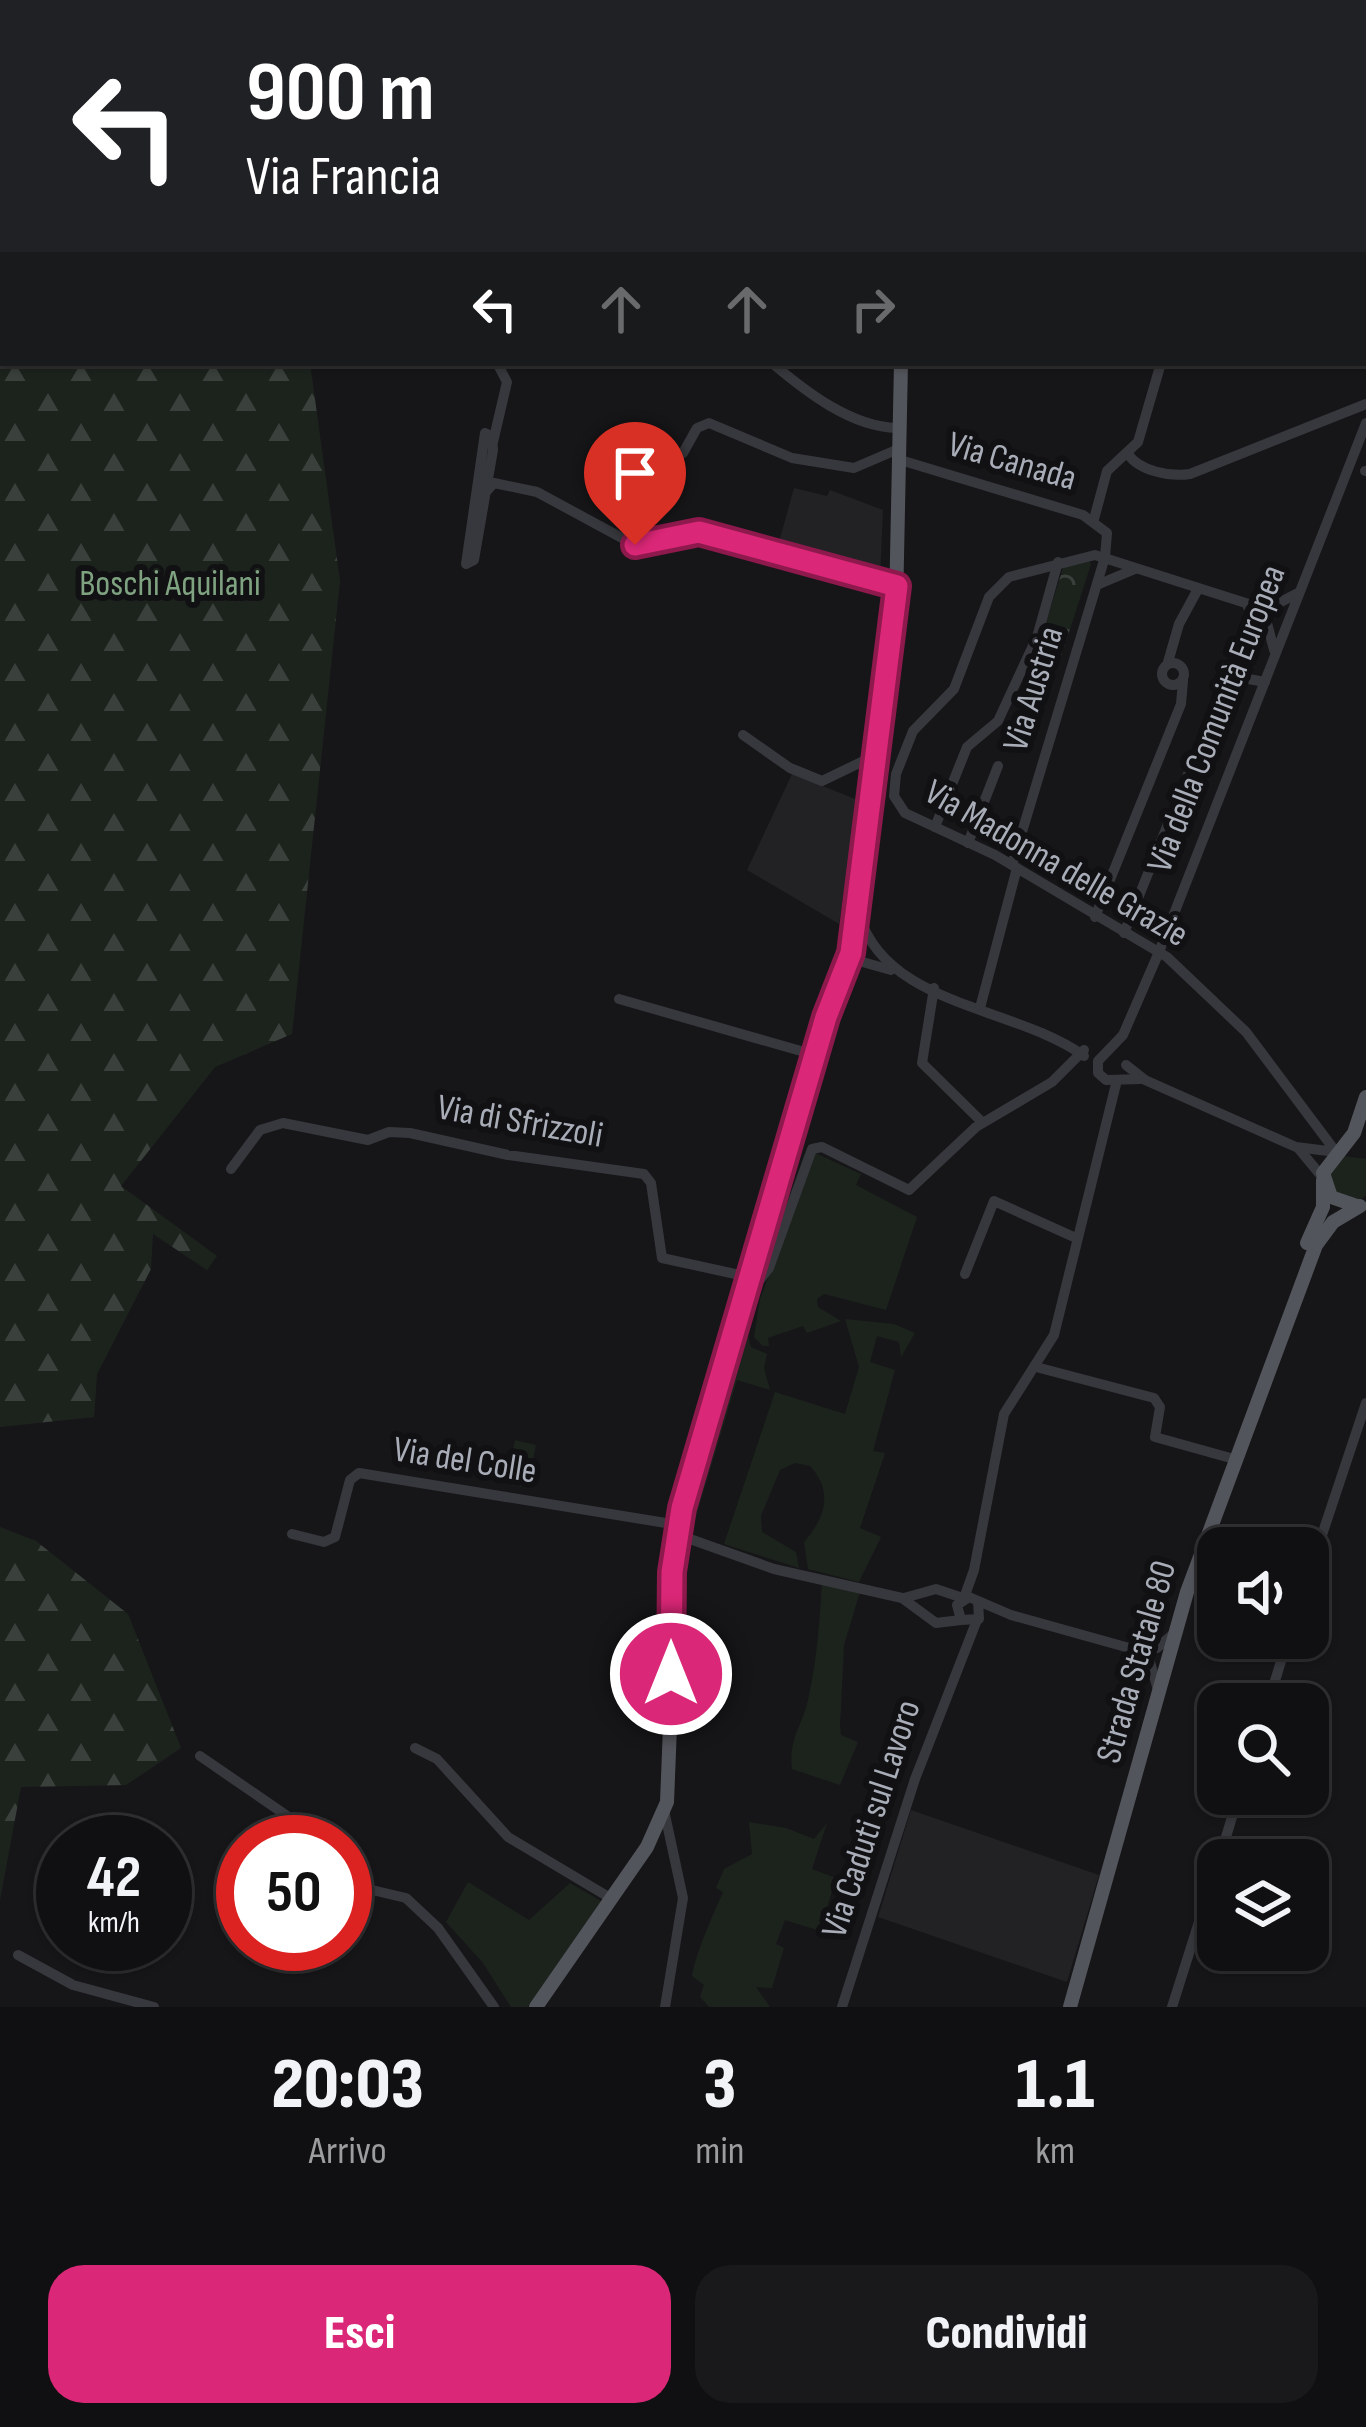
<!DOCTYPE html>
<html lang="it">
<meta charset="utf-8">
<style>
body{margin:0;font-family:"Sofia Sans Condensed",sans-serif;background:#19191b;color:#f1f3f6;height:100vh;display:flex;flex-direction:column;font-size:45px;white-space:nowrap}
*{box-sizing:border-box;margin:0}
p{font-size:39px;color:#9c9d9f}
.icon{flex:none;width:66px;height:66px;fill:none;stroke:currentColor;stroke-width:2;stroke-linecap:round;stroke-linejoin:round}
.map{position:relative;height:2007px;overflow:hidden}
.side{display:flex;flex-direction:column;background:#101012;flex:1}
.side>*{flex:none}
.hud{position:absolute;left:0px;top:0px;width:1368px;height:366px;box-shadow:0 3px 9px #0004,0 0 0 3px #303032;background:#202124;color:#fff;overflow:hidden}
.tools{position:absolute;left:1197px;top:1527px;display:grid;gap:24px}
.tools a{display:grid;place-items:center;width:132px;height:132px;border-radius:24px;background:#101012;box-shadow:0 3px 9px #0004,0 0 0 3px #303032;font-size:60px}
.speed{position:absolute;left:36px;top:1815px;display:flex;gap:24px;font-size:60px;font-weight:700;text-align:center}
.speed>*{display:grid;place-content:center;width:156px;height:156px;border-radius:50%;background:#101012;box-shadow:0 3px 9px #0004,0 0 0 3px #303032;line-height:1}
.speed small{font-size:30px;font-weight:400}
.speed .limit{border:18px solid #d22;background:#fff;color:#111}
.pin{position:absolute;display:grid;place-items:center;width:102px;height:102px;color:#fff;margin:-123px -51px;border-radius:50% 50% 50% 0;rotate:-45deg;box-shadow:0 0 12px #0007}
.pin .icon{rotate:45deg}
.me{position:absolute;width:132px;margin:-66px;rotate:0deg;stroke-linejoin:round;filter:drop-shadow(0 0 9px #0008)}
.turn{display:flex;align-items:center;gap:42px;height:252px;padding:0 48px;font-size:54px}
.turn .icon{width:156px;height:156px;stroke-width:2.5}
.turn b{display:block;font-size:84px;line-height:102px}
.lanes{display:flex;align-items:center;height:114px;padding:0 48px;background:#0003;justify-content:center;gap:60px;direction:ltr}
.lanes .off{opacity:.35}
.eta{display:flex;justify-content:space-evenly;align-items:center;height:204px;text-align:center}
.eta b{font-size:72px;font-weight:800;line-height:84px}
.action{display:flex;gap:24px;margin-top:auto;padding:24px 48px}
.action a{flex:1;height:138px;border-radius:36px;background:#db2777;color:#fff;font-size:48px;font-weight:800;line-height:138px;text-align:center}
.action a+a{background:#19191b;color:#f1f3f6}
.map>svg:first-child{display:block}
.built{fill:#222225}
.grass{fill:#1c231d}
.forest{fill:url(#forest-firs)}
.park{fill:url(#park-crowns)}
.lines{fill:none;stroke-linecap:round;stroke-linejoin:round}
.minor{stroke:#37383d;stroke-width:10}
.major{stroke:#53555c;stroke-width:14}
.route-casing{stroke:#8e194d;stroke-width:30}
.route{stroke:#db2777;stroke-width:21}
.labels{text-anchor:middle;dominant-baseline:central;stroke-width:12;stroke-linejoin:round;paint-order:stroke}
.street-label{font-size:36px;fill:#a8adb8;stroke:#111113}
.park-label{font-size:36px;fill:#7fa381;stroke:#111113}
</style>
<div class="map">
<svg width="1366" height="2007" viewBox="0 0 1366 2007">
<defs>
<pattern id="forest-firs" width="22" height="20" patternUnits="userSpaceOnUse" patternTransform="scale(3)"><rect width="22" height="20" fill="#1c231d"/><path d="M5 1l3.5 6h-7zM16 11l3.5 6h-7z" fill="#3a403c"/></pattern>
<pattern id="park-crowns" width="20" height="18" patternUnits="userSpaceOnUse" patternTransform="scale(3)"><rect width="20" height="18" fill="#1c231d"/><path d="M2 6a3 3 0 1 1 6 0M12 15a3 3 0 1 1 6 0" fill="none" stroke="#3a403c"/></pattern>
</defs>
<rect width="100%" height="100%" fill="#161618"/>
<!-- built -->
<g class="built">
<path d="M794,488L827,496L830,490L883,510L880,578L779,542Z"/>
<path d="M792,774L858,800L839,924L747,870Z"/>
<path d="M911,1810L1099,1875L1067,1982L878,1917Z"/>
</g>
<!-- grass -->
<g class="grass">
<path d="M815,1153L861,1174L856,1185L917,1217L886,1310L824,1294L817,1299L818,1307L841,1321L807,1333L803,1326L768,1338L769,1346H763L754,1337L760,1299Z"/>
<path d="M1344,1156L1366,1159V1196L1359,1200L1335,1193L1329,1176Z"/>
<path d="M845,1319L894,1324L915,1333L901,1357L899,1342L877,1336L870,1362L895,1370L873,1451L885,1453L860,1528L881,1537L859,1582L808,1569L804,1542C825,1518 834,1492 810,1466L795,1463L780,1470L761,1516L762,1532L796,1552L799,1568L724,1544L775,1392L845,1414L859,1367Z"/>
<path d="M744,1321L751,1347L767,1354L764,1368L770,1390L737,1380L693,1526L686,1517Z"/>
<path d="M515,1440L536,1445L527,1488L506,1484Z"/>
<path d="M822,1581L860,1592L844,1645L840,1726L841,1735L858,1742L840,1785L792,1769C788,1738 804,1724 809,1695C817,1659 820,1619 822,1581Z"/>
<path d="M749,1822L786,1828L814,1839L827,1823L812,1869L836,1878L820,1931L785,1920L776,1944L784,1948L772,1988L756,1987L770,2007H709L700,1997L704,1985L692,1976C696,1952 713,1915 723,1892L716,1888L724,1869L752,1854Z"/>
<path d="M468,1882L529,1920L570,1883L601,1901L528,2007H511L483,1963L446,1922Z"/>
</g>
<!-- forest -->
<g class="forest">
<path d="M0,0L488,3H3V363H310L340,581L292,1034L215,1067L121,1186L217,1256L207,1270L153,1234L151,1269L97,1374L94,1417L0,1427Z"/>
<path d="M0,1527L36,1541L128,1614L181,1748L126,1785L21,1787L0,1900Z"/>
</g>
<!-- park -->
<path class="park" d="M1086,555L1091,564L1061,657L1038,648L1065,562Z"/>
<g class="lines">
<!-- minor -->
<g class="minor">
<path d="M541,0L543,3"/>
<path d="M1106,0L1113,3"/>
<path d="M742,3L743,0"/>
<path d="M1365,116L1366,117"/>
<path d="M772,363C805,391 851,427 897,428"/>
<path d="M485,433L492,436L493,450L474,560L466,564Z"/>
<path d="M493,442L507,382L497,363"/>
<path d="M683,453L697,428L709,423L792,458L854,468L896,450"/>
<path d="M1128,454C1139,471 1170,477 1190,474L1366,404"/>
<path d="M897,459L1083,515L1107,533L1105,557L1012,865"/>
<path d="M1365,471H1366"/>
<path d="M485,493L494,483L537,492L635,545L699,533L897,586"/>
<path d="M1094,519L1107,471L1138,442L1161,363"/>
<path d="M1097,585L1135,569"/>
<path d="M1248,607L1267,623L1274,650"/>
<path d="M1168,662L1179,624L1198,589"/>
<circle cx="1173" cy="674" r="11"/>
<path d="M743,735L790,768L822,781L878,754"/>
<path d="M935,827L967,747L998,721L1037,637L1058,562"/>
<path d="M968,843L998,766"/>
<path d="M859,915C887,1007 1015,1006 1084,1056"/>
<path d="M1095,917L1181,704L1183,681"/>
<path d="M1124,933L1220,695L1243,678L1265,682"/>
<path d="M851,954L859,961L891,970"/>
<path d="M934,988L922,1063L982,1122"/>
<path d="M619,999L815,1055"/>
<path d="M980,1008L1017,868"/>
<path d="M1126,1065L1145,1080L1296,1147L1336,1152L1246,1032L1167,957L995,855L905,813L894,796L896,774L913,731L954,689L989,597L1009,577L1095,555L1255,606L1275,605L1298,593"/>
<path d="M1142,1079L1106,1080L1098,1073V1061L1123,1035L1159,952L1366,423"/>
<path d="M1299,1149L1323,1178"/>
<path d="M231,1169L260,1130L283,1123L368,1140L389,1132L410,1133L508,1155L644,1174L651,1183L662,1258L749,1277"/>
<path d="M965,1274L994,1201L1076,1238"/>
<path d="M748,1283L759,1281L769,1268L812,1149L822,1147L909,1190L976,1127L1052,1082L1084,1050"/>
<path d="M1036,1367L1154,1398L1160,1407L1155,1437L1234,1459"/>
<path d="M292,1534L324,1542L335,1537L350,1480L359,1473L678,1525"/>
<path d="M676,1534L774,1569L902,1598L936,1623L961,1620"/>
<path d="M1308,1577L1366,1403"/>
<path d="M904,1598L936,1589L963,1598"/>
<path d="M964,1598L974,1570L1004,1414L1054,1335L1117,1080"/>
<path d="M978,1601L979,1619L961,1620L957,1605L969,1597L1011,1615L1140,1651L1157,1648L1172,1635"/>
<path d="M1138,1651L1150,1662L1158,1690"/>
<path d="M1268,1704L1288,1638"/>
<path d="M415,1748L437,1759L508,1837L612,1899"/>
<path d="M200,1756L325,1842"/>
<path d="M664,1810L683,1898L665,2007"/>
<path d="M345,1859L372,1890L406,1898L438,1928L494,2007"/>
<path d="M1219,1860L1239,1794"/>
<path d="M18,1955L73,1985L154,2007"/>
<path d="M842,2007L915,1779L977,1620"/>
<path d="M1172,2007L1218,1862"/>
</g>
<!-- major -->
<g class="major">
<path d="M944,3V0"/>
<path d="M1357,1206L1331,1197L1323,1173L1354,1133L1366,1097"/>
<path d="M1307,1243L1323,1207V1180"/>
<path d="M536,2007L647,1847L667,1802L678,1525L855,935L896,606L901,363"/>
<path d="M1070,2007L1187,1592L1316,1245L1333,1222L1360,1206"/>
</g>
</g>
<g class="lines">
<defs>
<path id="route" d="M635,545L699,532L897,586L851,953L826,1017L682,1508L672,1572L671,1674"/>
</defs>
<!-- route casing -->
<use href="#route" class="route-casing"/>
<!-- route -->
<use href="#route" class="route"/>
</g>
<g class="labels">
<!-- street labels -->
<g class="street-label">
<text transform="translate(1012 462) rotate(16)">Via Canada</text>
<text transform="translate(1034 689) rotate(-73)">Via Austria</text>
<text transform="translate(1217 719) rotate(-69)">Via della Comunità Europea</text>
<text transform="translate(1056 864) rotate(30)">Via Madonna delle Grazie</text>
<text transform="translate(520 1122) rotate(10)">Via di Sfrizzoli</text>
<text transform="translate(465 1461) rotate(9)">Via del Colle</text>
<text transform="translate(1137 1662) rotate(-74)">Strada Statale 80</text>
<text transform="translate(872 1819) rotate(-72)">Via Caduti sul Lavoro</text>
</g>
<!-- park labels -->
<g class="park-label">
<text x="170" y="584">Boschi Aquilani</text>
</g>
</g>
</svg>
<div class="tools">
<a><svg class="icon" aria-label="sound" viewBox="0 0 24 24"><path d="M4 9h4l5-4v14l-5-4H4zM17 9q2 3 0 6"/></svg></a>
<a><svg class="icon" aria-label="search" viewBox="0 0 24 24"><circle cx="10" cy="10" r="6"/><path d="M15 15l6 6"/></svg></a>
<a><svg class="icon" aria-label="layers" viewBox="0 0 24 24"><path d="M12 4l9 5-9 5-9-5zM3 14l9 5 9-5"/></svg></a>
</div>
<div class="speed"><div>42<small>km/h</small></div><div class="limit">50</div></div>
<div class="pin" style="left:635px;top:545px;background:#d93025"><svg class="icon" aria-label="arrive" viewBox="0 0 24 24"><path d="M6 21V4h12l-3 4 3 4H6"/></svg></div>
<svg class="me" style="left:671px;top:1674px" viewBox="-20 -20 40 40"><circle r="17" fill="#db2777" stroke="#fff" stroke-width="3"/><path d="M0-11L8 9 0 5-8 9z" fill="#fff"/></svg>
<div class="hud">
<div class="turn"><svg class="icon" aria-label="left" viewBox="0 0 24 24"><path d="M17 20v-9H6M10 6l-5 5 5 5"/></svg><div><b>900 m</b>Via Francia</div></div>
<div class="lanes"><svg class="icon" aria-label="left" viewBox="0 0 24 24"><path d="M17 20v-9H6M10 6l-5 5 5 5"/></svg><svg class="icon off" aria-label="ahead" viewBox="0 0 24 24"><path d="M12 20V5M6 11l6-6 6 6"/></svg><svg class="icon off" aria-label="ahead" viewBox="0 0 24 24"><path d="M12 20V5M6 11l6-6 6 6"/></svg><svg class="icon off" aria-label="right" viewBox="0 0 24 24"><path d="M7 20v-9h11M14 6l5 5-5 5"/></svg></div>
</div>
</div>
<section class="side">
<div class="eta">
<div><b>20:03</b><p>Arrivo</p></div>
<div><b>3</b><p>min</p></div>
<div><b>1.1</b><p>km</p></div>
</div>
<div class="action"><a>Esci</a><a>Condividi</a></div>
</section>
